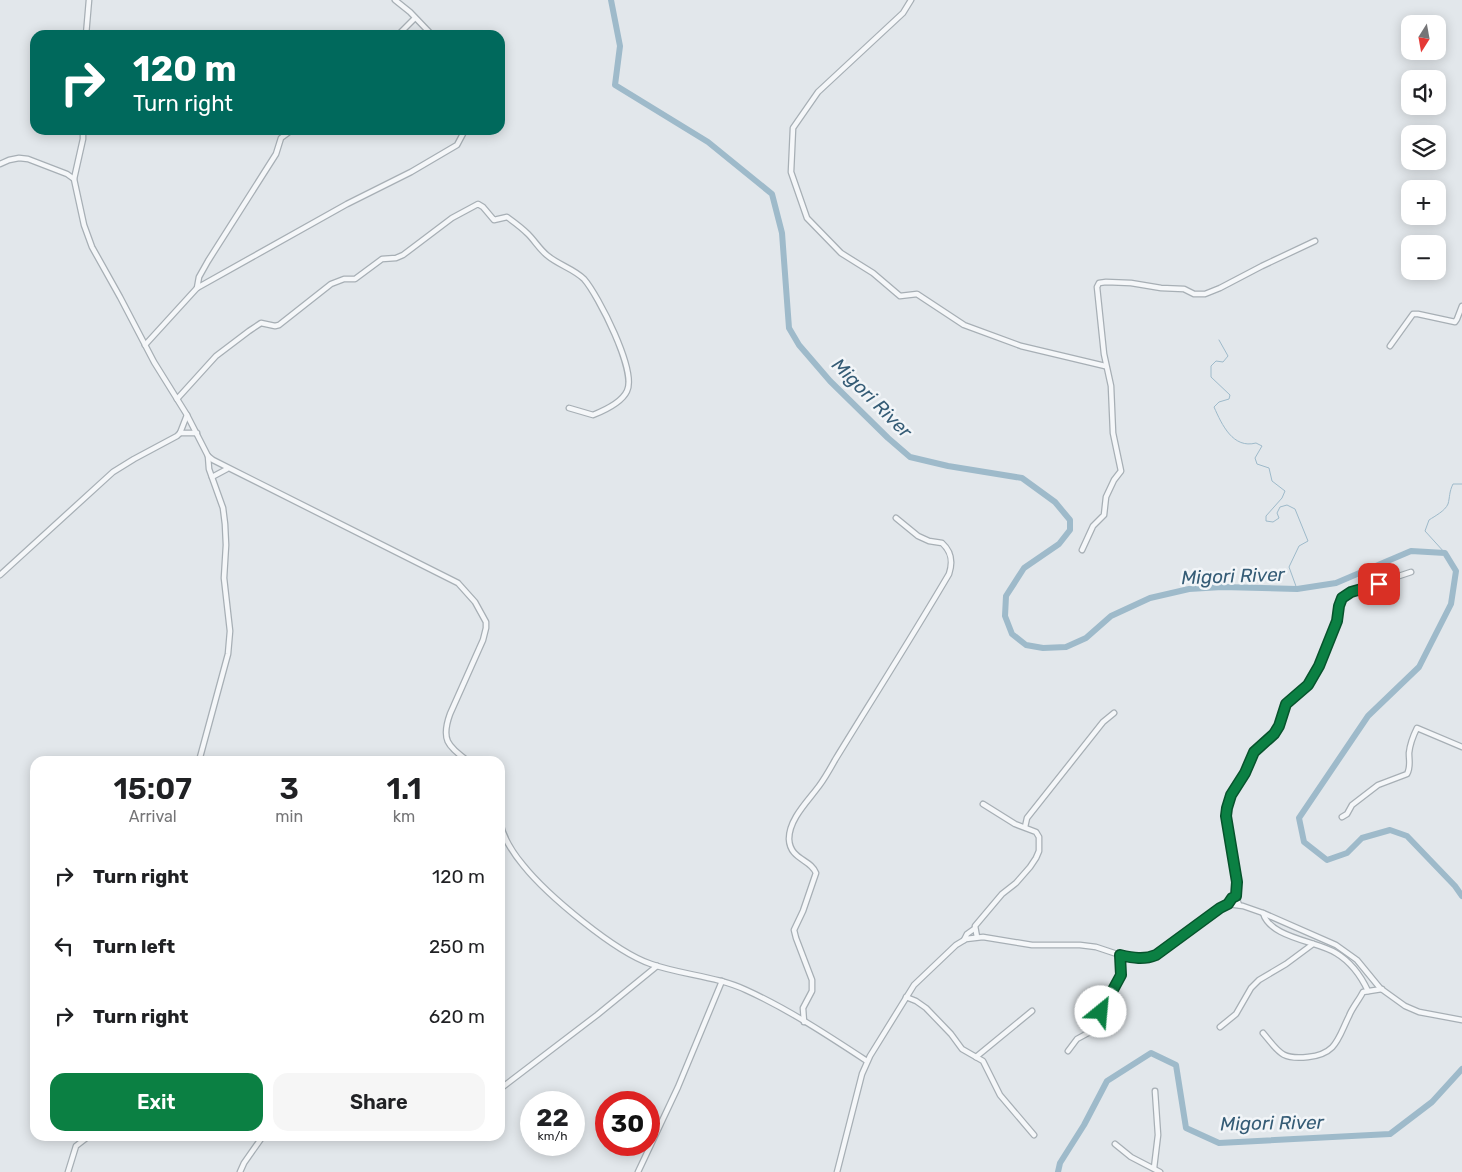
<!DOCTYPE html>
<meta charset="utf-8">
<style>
body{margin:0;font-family:Rubik,sans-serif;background:#f6f6f6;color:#202124;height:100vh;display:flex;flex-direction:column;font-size:19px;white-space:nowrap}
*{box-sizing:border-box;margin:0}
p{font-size:16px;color:#757577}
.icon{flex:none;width:28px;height:28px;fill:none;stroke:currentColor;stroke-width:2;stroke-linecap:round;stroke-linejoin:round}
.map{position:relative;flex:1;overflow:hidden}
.details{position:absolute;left:30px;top:756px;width:475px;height:385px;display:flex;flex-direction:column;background:#fff;border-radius:15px;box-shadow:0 2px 12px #0003}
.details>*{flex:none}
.guide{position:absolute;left:30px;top:30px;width:475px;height:105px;border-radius:15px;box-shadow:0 2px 12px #0003;background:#00695c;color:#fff;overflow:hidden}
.needle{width:32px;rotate:191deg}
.tools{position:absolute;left:1401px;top:15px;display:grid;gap:10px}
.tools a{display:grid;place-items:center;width:45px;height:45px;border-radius:10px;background:#fff;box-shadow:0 2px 12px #0003;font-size:25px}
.speed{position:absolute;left:520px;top:1091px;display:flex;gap:10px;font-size:25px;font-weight:700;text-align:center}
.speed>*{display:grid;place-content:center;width:65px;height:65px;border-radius:50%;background:#fff;box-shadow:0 2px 12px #0003;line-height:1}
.speed small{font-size:12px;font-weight:400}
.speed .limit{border:8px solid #d22;background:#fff;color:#111}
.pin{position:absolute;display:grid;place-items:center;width:42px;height:42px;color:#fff;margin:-21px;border-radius:10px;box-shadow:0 2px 8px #0006}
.me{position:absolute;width:55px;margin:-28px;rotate:28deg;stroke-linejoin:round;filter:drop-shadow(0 0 4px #0008)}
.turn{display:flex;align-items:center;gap:18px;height:105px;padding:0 20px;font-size:22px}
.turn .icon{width:65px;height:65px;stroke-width:2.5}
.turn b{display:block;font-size:35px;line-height:42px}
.eta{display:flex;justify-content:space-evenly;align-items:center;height:85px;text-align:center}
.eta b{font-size:30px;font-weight:600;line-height:35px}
.button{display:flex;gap:10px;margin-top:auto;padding:10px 20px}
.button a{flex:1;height:58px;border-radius:15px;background:#0b8043;color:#fff;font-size:20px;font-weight:600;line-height:58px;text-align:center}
.button a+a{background:#f6f6f6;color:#202124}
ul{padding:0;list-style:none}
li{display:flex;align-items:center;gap:15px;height:70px;padding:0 20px}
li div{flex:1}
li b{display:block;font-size:19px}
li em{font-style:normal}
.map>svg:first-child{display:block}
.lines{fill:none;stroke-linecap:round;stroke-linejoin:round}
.stream{stroke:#9ebaca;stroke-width:1}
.river{stroke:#9ebaca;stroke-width:6}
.minor-casing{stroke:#a7afb5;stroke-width:7}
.minor{stroke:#f5f7f9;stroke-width:4.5}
.route-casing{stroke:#07532c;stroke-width:12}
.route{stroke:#0b8043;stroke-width:9}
.labels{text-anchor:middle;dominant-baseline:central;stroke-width:5;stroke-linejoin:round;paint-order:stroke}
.water-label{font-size:19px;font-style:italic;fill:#355c76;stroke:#f2f5f8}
</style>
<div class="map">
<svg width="1462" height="1172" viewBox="0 0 1462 1172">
<rect width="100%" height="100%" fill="#e2e7eb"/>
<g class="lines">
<!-- stream -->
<g class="stream">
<path d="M1219,340L1228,356L1223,362L1216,361L1211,366V377L1230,395L1229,399L1219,402L1214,407C1222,425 1233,449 1256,443L1262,446L1255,458L1257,464L1269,468L1272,481L1285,491L1282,498L1266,516V521L1273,522L1279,518L1277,513L1280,507L1287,505L1295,509L1308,541L1299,546L1289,567L1297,589"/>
<path d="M1445,553L1425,531L1429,520C1435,516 1445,511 1448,504C1450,497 1449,492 1453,484H1462"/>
</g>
<!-- river -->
<g class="river">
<path d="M611,0L620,46L615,85L708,142L772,194L782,233L789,328L799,345L830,381L888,438L910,457L948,466L1022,478L1055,502L1070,520V530L1059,544L1024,568L1006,596L1005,616L1012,634L1026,645L1043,648L1066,647L1086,638L1111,616L1150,598L1189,589L1222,587L1297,589L1336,583L1411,551L1445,553L1456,571L1451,604L1419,667L1368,716L1299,818L1304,842L1327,860L1347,853L1362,838L1390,830L1407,836L1455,886L1462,896"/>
<path d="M1058,1172L1060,1163L1084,1125L1107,1081L1151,1053L1176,1065L1186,1128L1219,1143L1390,1134L1432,1102L1462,1069"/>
</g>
<defs>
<g id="minor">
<path d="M395,0L410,12L432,35"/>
<path d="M911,0L903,13L818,92L793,128L791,172L807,218L841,253L873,273L900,296L917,294L964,325L1021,346L1105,366"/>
<path d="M86,35L89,0"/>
<path d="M398,35L415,18"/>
<path d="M292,130L281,138L276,154L208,261L199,277L197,288L347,204L411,172L457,145L465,130"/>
<path d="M0,164L9,160L19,158L28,159L67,174L74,179L84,225L92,247L120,297L154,362L187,415L208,456L213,460L458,583L475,602L486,622V628L483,640L450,714C441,739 447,746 468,761"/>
<path d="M74,179L83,139V130"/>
<path d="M145,345L197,288"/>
<path d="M1390,346L1413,314H1418L1455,322L1457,319L1462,306"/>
<path d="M177,399L216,356L249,331L261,323L275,326L279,325L331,284L344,279H355L382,259L396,258L403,255L452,218L478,204L483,207L494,220L507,217C514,222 521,227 528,234C535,241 540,250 548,256C559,265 574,269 584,279C598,295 637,371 627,391C622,402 603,411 593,415L569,408"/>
<path d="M180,433H197"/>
<path d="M212,477L227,469"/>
<path d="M1082,550L1093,526L1104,515L1106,497L1114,480L1121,471L1113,433L1111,386L1104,354L1097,287L1099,283L1106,282L1131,283L1161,288L1184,289L1194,294H1205L1220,288L1262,266L1315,241"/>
<path d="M0,575L113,472L134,459L177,436L180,433L187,415"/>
<path d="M199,761L228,654L230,631L224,578L226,545L225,524L223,508L209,469L208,456"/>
<path d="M1342,817L1347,814L1352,805L1378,785L1407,774C1411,767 1409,761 1409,753C1410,744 1413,736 1417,728L1462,747"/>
<path d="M500,822C503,837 513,853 523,865C547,895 615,952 651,964C682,975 716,976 746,990C788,1009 829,1036 867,1061"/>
<path d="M1025,827L1027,818L1103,722L1114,713"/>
<path d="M1239,905L1236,896L1237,882L1227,816L1231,795L1245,773L1254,752L1270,738L1279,726L1286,704L1302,691L1310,682L1323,657L1337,621L1339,606L1342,598L1351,592L1411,572"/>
<path d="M1263,913C1270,938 1317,941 1336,953C1351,962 1361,976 1368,991"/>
<path d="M977,937L975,926L1002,894L1016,883L1030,867L1036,858L1039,851V837L1036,832L1015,824L983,804"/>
<path d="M964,940L967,934L974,929"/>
<path d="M906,997L916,1001L926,1008L951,1034L962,1049L983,1061L1000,1095L1034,1135"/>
<path d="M804,1022L803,1008L812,991V980L796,938L794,930L803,911L816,873C811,859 790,860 789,839C789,819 808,801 819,786C825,778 830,769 835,760C873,698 912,637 949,574C953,562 952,552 942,543L929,541L918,536L896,518"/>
<path d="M1220,1027L1236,1014L1251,988L1259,980L1286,964L1313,944"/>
<path d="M1263,1033C1279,1052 1281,1060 1308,1057C1337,1054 1338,1038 1349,1016C1352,1008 1359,1000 1363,992L1382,989"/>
<path d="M1068,1051L1077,1039L1101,1026L1102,1011L1121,975L1120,955"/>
<path d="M976,1057L1032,1011"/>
<path d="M500,1089L597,1015L657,966"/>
<path d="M1115,1144L1131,1157L1160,1172"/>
<path d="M1154,1168L1158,1135L1155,1091"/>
<path d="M68,1172L76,1146L89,1136"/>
<path d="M240,1172L244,1163L263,1136"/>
<path d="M638,1172L678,1087L722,981"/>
<path d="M837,1172L862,1074L870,1056L914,985L956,945L966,939L983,937L1032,945H1080L1096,947L1120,955L1137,959L1151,957L1164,950L1220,908L1228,904L1243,906L1263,913L1336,945L1357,960L1380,988L1405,1006L1419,1012L1462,1020"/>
</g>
</defs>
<!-- minor casing -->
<use href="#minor" class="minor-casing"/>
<!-- minor -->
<use href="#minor" class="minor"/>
</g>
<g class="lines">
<defs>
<path id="route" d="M1101,1012L1121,975L1120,955C1133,958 1144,960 1156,955L1220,908L1228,904L1232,898L1236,896L1237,882L1226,816L1227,808L1231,795L1245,773L1254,752L1274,734L1279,726L1286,704L1308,685L1319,666L1337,621L1339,606L1342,598L1351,592L1379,584"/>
</defs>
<!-- route casing -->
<use href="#route" class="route-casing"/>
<!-- route -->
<use href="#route" class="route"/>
</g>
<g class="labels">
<!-- water labels -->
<g class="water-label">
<text transform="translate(872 398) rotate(45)">Migori River</text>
<text transform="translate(1233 576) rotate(-2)">Migori River</text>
<text transform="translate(1272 1123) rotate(-1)">Migori River</text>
</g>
</g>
</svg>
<div class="tools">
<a><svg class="needle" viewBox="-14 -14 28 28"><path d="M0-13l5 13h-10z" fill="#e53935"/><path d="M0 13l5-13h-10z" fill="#757577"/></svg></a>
<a><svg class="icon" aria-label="sound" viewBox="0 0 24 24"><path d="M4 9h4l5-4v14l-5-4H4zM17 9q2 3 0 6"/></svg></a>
<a><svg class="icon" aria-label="layers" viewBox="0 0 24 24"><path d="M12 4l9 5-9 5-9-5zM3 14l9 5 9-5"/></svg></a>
<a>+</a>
<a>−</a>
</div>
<div class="speed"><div>22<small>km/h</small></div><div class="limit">30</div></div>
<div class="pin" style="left:1379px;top:584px;background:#d93025"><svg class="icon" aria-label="arrive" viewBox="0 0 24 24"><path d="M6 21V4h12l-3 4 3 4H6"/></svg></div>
<svg class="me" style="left:1101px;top:1012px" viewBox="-20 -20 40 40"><circle r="19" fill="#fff"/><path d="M0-13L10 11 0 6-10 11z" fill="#0b8043"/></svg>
<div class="guide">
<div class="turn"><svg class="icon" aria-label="right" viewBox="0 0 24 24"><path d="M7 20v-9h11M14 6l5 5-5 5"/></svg><div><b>120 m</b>Turn right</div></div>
</div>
<section class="details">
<div class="eta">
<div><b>15:07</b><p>Arrival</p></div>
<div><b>3</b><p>min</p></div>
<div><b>1.1</b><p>km</p></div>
</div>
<ul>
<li><svg class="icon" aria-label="right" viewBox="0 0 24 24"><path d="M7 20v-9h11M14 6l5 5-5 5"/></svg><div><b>Turn right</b></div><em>120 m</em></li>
<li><svg class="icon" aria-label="left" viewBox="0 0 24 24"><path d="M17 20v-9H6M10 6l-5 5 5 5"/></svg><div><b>Turn left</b></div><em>250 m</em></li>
<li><svg class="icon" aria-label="right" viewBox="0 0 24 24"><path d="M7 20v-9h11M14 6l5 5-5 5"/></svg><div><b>Turn right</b></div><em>620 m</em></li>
</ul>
<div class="button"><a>Exit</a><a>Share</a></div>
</section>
</div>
